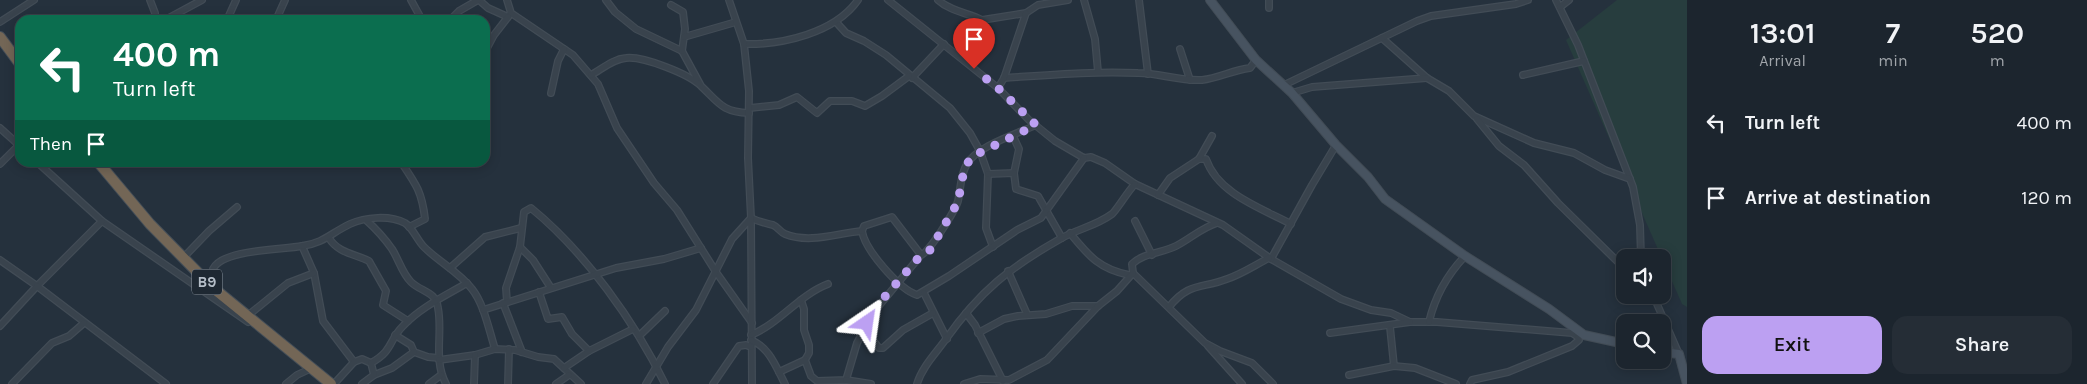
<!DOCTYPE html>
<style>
body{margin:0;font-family:Karla,sans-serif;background:#252d36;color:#f1f3f6;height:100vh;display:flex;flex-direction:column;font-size:19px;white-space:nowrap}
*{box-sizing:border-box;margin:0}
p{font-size:16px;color:#a0a5aa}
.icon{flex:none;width:28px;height:28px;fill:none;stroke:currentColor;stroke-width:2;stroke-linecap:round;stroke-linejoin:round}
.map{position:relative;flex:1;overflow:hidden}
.panel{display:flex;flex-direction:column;background:#1c252e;width:400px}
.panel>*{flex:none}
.top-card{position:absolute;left:15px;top:15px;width:475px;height:152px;border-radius:15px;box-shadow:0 2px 12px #0003,0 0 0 1px #3a424a;background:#0b6e4f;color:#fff;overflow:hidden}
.fabs{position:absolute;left:1616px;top:249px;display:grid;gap:10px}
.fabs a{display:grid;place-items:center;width:55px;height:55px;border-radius:10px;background:#1c252e;box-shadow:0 2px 12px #0003,0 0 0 1px #3a424a;font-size:25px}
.pin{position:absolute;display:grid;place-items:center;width:42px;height:42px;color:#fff;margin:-51px -21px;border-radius:50% 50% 50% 0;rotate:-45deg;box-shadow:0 0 5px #0007}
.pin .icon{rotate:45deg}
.me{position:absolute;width:55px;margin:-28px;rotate:32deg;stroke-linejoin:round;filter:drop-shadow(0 0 4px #0008)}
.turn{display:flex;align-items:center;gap:18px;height:105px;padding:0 15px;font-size:22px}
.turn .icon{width:65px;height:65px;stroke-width:2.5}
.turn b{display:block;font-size:35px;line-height:42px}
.then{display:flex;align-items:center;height:48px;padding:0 15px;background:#0003;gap:10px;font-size:19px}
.eta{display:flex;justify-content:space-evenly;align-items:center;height:85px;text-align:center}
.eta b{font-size:30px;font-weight:600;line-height:35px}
.cta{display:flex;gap:10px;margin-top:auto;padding:10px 15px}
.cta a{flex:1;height:58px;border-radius:15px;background:#bca0f2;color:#111;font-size:20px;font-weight:600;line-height:58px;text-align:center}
.cta a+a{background:#252d36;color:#f1f3f6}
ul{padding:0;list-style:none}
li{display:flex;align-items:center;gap:15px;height:75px;padding:0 15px}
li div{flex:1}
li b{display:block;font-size:19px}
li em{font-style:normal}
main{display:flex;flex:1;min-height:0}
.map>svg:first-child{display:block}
.green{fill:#273d3e}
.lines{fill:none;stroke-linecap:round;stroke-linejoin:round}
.street-casing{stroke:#424c56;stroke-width:8}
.secondary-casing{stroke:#424c56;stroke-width:10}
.highway-casing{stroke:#444e58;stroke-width:12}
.street{stroke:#39434d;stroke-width:5.5}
.secondary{stroke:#475360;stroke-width:8}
.highway{stroke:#736656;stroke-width:10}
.route{stroke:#bca0f2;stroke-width:9;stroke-dasharray:0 16.2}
.labels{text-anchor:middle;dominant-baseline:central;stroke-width:5;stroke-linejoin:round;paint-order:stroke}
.shield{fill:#1e2832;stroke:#88919b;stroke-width:1}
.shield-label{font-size:15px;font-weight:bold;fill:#b5bec8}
</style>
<main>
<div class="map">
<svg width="1687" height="384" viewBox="0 0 1687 384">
<rect width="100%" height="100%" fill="#25313d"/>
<!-- green -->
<path class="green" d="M1617,0H1687V307L1682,304L1566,40Z"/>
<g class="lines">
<defs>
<g id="street">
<path d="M150,0L155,13V20"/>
<path d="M411,0L422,20"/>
<path d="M479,0L488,8L508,17L510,14"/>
<path d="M507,0L511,13L573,55L598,84L617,128L654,183L677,210L716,272L752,323"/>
<path d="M606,0L615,12L636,29L682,51L700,84"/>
<path d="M888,0L998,88L1029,120L1055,141L1084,158L1091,157L1105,163L1135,184L1223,225L1271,259L1341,299L1371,310L1391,313L1410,322H1437L1572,333L1578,337L1579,332L1581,333"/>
<path d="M938,0C950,11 968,13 982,20"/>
<path d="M1084,0L1095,39L1098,72"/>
<path d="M1139,0L1148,74"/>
<path d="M1269,0V8"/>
<path d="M1556,0L1578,45L1633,187L1640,225L1641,258"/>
<path d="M671,5L683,12L685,29L682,51"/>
<path d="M1560,7L1569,0"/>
<path d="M165,20L202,0"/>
<path d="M227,20L236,0"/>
<path d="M276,20L285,0"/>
<path d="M450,20L459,11L478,0"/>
<path d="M0,22L34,0"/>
<path d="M836,22L846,33L864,41L886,55L950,108L970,133L980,151L988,174L986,228L993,247"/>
<path d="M684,37L736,22"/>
<path d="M1382,38L1427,78L1449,91L1474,116L1534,143L1574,153L1605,170L1630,179"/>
<path d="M744,44C782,45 835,33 858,0"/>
<path d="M1180,49L1190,80"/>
<path d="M485,52L494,35L508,17"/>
<path d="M957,54L982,20L1026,13L1038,5L1068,0"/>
<path d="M591,75C602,69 613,59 626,58C643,56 689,74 701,86C719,103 722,112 749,113"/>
<path d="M1523,75L1584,61"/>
<path d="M912,78L944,44"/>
<path d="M1004,78C1049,75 1092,71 1138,73C1160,73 1178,81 1202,80C1219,78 1233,70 1250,68L1256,60"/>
<path d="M1284,85L1417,21L1431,16L1516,4L1528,0"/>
<path d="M998,88L1004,78L1026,13"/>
<path d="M551,93L558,61L564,49"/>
<path d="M1292,93L1312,87L1427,78"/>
<path d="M750,108L779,105L797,97L817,113L830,101H852L865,106L882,96L909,76"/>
<path d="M1477,119L1499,146L1524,165L1558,203L1625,269"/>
<path d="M0,128L20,146"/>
<path d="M1013,136L1019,149L1014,173"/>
<path d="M1199,159H1206C1218,194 1261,208 1291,224"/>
<path d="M37,162L102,221L248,322"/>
<path d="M401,162C416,184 422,192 425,219L409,227"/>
<path d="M0,164L19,145"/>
<path d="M988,174L1014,173L1016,189L1038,196L1062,238"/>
<path d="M1158,195L1170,178L1199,159L1212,136"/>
<path d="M751,218C759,222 765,223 773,225C778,227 780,232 785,234C810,244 837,233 862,231C865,250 899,289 917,295L949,276L1017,230L1041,218L1084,158"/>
<path d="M751,218L752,384"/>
<path d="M366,220C375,228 385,239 392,249C399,260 402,273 411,282C421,292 436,291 438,308C443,333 433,360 446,384"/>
<path d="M1135,221L1152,255"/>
<path d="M862,231L864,226L892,217L921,255"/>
<path d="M1070,233C1089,256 1099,269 1129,275"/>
<path d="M329,238C338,253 355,254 369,261L386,291L383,305L408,321"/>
<path d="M302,246L314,273L323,321L354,362"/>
<path d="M520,247L533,260L551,288"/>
<path d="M183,258L209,231L237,207"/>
<path d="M1271,259L1312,185L1336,145"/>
<path d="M0,260L37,286L102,221"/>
<path d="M450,268L485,237L521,228"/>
<path d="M1008,271L1027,314"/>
<path d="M1133,273L1205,343L1220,351L1252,363L1273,384"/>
<path d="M212,287L213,269C222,249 283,250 302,246C324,243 331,233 350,224C365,217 390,215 405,223C413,228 417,240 424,247C439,262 459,272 472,289C484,304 489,330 495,349"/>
<path d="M539,292L548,319L562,317L572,334L589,351"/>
<path d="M924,293L947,339"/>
<path d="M1653,295L1679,354"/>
<path d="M801,300L804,309V330L809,345V353L805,360"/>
<path d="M507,302L506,288L520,247L524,212L531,208C585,252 635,322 665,384"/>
<path d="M503,303L522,352"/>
<path d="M1169,307C1189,282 1201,289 1227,279C1242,274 1255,265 1269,258"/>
<path d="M483,310L616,268L664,259L701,248"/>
<path d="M966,313L975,325L1003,381"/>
<path d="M246,317L288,283L314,273"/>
<path d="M1429,322C1435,296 1447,275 1465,256"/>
<path d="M0,326L37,286L166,384"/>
<path d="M1390,327L1394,366"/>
<path d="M864,329L879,348H883L903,330L933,313"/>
<path d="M978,333L1004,319L1018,316L1046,314L1072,306H1098"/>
<path d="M1330,333L1410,322"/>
<path d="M395,335L411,345L414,352L428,357L439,358"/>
<path d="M751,335C780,323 799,295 828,284"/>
<path d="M639,336L665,311"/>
<path d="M751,340C770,348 776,367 785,384"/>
<path d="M1208,346L1242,384"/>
<path d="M439,360L475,355L495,349L515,350L538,357L554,359L581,384"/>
<path d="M564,368L589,351L633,329"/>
<path d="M779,372L805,360L811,376L817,381L846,380L857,343L873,313L921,255C928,254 955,211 958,201C961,188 960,175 967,164C977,146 1017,134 1036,125"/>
<path d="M374,375L392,368L414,352"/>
<path d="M1349,375L1394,366L1415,368L1456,384"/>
<path d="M846,380L871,384"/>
<path d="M12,384L52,343L69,336L84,323"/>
<path d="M286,384L297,375L312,368"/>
<path d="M334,384L354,362L362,359L371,363"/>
<path d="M362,384L374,375L371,363C394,350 388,341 403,326C421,307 445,296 467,283"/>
<path d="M429,384L441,375"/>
<path d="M474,384L475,355"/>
<path d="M508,384L509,349"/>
<path d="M556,384L569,375"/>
<path d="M646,384L668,347L696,310L732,239L751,218L748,158L749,91L744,44L729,0"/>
<path d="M713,384L739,346L746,345L751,347"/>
<path d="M917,384C922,367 936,353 946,339C980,291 1009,268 1060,239C1077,229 1096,226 1112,214C1116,211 1128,191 1135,184"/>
<path d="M964,384L980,379L1009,380L1047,360L1098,306L1117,291L1133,273L1132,264C1143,253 1162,253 1176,246C1190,239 1201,228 1217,223"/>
<path d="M1470,384L1472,380L1508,372L1572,346L1579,340L1578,337"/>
</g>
<g id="secondary">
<path d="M1210,0L1256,60L1292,93L1336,145L1368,177L1385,199L1465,256L1549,309L1584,335L1625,344"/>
<path d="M1662,352L1679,354L1687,384"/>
</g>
<g id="highway">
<path d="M0,37L20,64"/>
<path d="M98,162L150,224L212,287L331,384"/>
</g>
</defs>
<!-- street casing -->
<use href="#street" class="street-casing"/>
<!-- secondary casing -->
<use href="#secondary" class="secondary-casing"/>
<!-- highway casing -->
<use href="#highway" class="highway-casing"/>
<!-- street -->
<use href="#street" class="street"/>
<!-- secondary -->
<use href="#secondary" class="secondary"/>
<!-- highway -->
<use href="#highway" class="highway"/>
</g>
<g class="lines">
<!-- route -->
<path class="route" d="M867,323L882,300L921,255L930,250L958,202L964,170L971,157L1036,125L998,88L974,69"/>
</g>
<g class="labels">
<!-- shield labels -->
<rect class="shield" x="192" y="269.5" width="30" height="25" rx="4"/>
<g class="shield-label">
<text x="207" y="282">B9</text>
</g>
</g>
</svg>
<div class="fabs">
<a><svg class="icon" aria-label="sound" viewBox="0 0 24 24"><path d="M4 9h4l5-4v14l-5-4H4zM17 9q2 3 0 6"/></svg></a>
<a><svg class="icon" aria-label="search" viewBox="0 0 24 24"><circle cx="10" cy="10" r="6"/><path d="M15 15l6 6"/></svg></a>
</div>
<div class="pin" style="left:974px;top:69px;background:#d93025"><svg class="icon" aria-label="arrive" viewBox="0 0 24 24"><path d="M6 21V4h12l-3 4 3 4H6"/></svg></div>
<svg class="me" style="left:867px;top:323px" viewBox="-20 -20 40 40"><path d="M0-17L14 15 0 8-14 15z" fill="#bca0f2" stroke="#fff" stroke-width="4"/></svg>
<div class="top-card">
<div class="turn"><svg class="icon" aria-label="left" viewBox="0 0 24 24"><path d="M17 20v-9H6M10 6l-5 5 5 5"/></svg><div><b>400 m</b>Turn left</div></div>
<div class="then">Then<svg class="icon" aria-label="arrive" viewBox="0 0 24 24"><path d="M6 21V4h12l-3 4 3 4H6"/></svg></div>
</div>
</div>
<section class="panel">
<div class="eta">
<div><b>13:01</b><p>Arrival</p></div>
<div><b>7</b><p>min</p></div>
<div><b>520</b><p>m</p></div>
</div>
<ul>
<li><svg class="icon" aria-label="left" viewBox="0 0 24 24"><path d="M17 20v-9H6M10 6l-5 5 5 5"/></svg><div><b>Turn left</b></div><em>400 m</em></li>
<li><svg class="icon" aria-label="arrive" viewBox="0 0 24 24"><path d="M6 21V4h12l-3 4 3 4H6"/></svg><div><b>Arrive at destination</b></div><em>120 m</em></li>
</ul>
<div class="cta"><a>Exit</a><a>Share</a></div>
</section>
</main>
